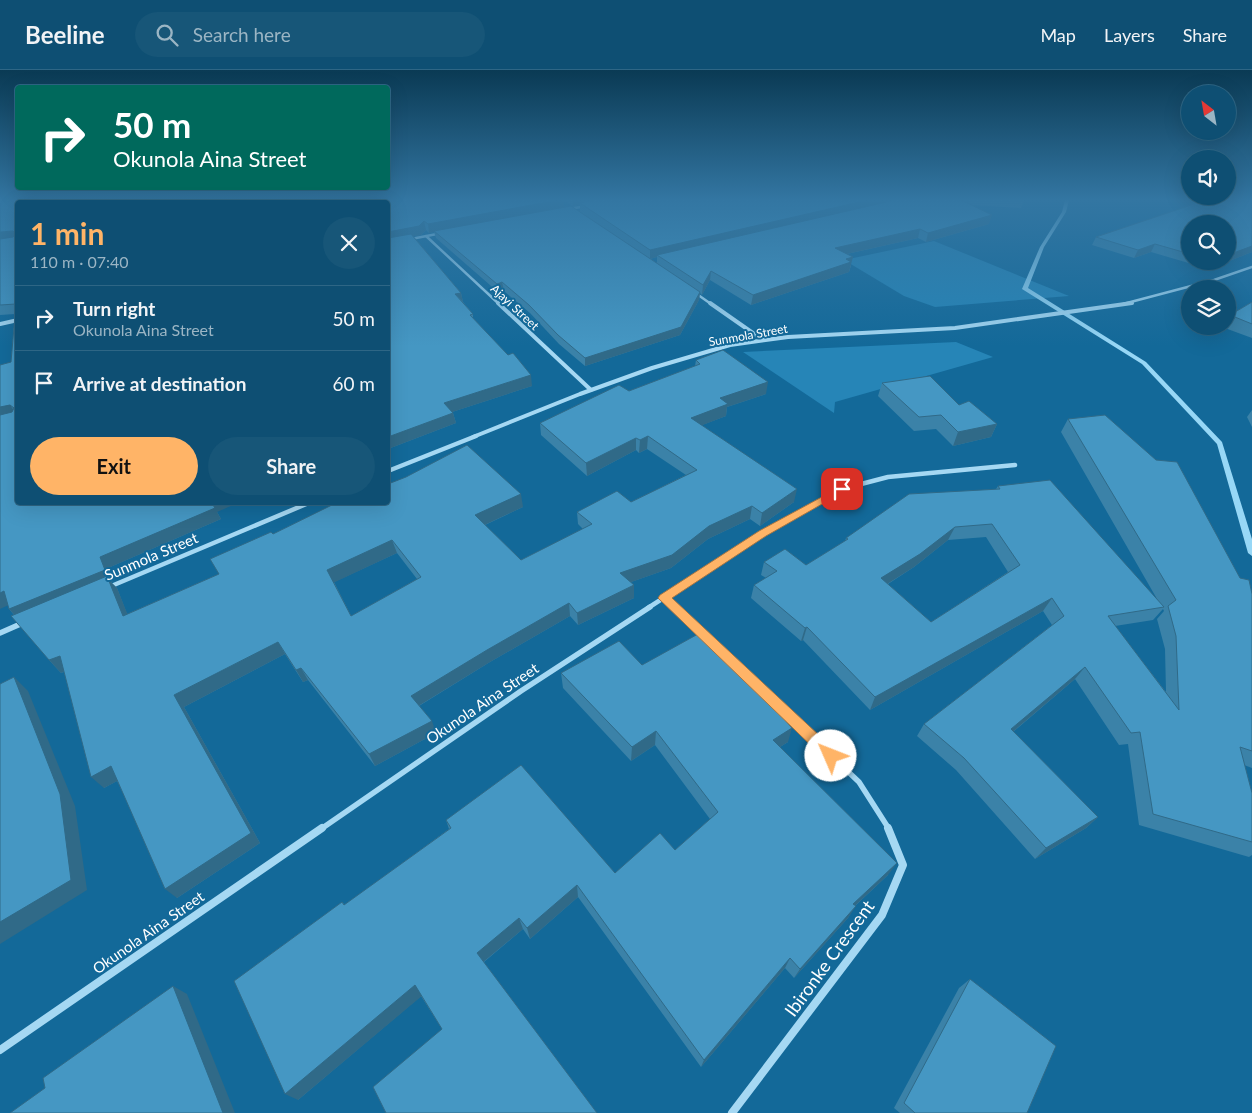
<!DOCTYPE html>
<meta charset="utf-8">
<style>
body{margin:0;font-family:Lato,sans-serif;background:#175678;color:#f1f3f6;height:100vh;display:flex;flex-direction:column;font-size:19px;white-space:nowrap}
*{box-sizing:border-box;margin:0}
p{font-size:16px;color:#9bb5c4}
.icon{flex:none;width:28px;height:28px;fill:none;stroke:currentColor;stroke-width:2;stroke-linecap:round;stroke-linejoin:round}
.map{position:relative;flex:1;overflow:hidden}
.drawer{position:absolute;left:15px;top:130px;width:375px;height:305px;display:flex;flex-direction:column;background:#0e4f73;border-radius:5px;box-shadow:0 5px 20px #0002,0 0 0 1px #2e6685}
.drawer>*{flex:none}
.banner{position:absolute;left:15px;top:15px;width:375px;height:105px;border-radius:5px;box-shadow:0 5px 20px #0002,0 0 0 1px #2e6685;background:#00695c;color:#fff;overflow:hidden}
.needle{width:32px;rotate:329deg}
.tools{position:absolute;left:1181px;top:15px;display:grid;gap:10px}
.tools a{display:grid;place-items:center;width:55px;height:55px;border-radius:50%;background:#0e4f73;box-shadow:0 5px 20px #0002,0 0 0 1px #2e6685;font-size:25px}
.pin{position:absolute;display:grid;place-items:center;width:42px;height:42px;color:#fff;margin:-21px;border-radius:10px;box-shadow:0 2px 8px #0006}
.me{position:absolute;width:55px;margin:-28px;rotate:314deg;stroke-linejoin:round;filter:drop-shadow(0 0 4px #0008)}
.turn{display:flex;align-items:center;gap:18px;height:105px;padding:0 15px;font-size:22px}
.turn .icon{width:65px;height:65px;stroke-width:2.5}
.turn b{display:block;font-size:35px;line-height:42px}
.round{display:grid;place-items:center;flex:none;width:52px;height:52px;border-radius:26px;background:#175678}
.summary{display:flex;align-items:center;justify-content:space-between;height:85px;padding:0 15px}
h1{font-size:30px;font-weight:700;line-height:38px;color:#ffb467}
.primary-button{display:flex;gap:10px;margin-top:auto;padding:10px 15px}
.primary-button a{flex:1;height:58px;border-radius:30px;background:#ffb467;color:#111;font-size:20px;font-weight:700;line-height:58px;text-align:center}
.primary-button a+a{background:#175678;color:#f1f3f6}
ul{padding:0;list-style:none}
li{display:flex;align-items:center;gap:15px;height:65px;padding:0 15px;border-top:1px solid #2e6685}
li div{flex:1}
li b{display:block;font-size:19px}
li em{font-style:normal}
header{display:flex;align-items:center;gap:30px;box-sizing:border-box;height:70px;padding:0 25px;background:#0e4f73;border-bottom:1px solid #2e6685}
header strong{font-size:24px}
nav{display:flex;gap:28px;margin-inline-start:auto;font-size:18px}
.search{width:350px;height:45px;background:#175678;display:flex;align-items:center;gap:12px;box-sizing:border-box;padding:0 18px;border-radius:28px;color:#9bb5c4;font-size:19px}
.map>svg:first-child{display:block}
.green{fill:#2685b7}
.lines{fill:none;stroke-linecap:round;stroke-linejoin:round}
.stream{fill:#97d7f6;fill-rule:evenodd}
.minor-far4{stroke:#a5d8f3;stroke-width:2.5}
.minor-far3{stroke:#a5d8f3;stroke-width:4}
.minor-far2{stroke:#a5d8f3;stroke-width:4.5}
.minor-far1{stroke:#a5d8f3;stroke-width:5.5}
.minor{stroke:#a5d8f3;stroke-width:8}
.wall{fill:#3b82a8;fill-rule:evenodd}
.shaded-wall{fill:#306a88}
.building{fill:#4597c3;stroke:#306a88;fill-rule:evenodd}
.route{fill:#ffb467;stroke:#a67543}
.labels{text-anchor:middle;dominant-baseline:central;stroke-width:4;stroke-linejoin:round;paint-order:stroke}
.far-street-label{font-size:12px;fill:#fff;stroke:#136999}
.street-label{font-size:15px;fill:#fff;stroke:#136999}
.near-street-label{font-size:18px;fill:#fff;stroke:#136999}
</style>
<header>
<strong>Beeline</strong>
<div class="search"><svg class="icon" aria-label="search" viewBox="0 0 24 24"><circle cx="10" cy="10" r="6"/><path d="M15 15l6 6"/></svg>Search here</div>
<nav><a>Map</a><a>Layers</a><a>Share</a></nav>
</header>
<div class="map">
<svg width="1252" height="1043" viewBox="0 0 1252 1043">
<rect width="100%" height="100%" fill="#136999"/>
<!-- green -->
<g class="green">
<path d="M934,171L1069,226L935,237L904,226L844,190Z"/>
<path d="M956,272L993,287L835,332L834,343L743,282Z"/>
</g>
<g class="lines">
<!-- stream -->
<path class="stream" d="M1065,130H1069L1066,142L1044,177L1028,218L1146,292L1222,372L1252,469V486L1248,483L1217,374L1142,294L1022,219L1040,177L1062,142Z"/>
<!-- minor-far4 -->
<g class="minor-far4">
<path d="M568,139L587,136"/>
<path d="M426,166L499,234"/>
<path d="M411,169L442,163"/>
<path d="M694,222L711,234"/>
<path d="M1123,234L1214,210L1252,197"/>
</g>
<!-- minor-far3 -->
<g class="minor-far3">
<path d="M498,233L591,320"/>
<path d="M710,233L763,270"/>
<path d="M0,254L18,250"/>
<path d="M473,367L580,324L652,298L730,275L788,267L955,258L1132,233"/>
</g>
<!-- minor-far2 -->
<g class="minor-far2">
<path d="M388,401L476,366"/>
<path d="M109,517L311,432"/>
<path d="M664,528L675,538"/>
<path d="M648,538L762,464L842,419L888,407L1015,395"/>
</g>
<!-- minor-far1 -->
<g class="minor-far1">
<path d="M674,537L859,712L889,759"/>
<path d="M0,563L25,552"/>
<path d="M321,759L521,621L650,537"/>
</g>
<!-- minor -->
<g class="minor">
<path d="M0,980L322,758"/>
<path d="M732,1043L882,845L903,795L888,758"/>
</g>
</g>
<!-- wall -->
<g class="wall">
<path d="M0,130H1024L1021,138L971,135L989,154L926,172L918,168L847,184L851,196L849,202L751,235L710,210L702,225L700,223L699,230L680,265L585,296L559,274L530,243L504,221L498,222L436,168L434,162L429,163L426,160L421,165L413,166L461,223L463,232L473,244V248L532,316L452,342L453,343L456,353L388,379V132H18V432L217,442L221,449L108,498L113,511L111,512L117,518L127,544L219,504L273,464L342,434L523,437L485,455L521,490L583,459L578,454L577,442L631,432L686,405L647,379L639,383L636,380L587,406L541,365L540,353L629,321L695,296L696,290L766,324L727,337L726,346L702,355L794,432L760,456L750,449L708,469L671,498L631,512L634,528L578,555L570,546L490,592L419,636L436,663L375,696L308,610L303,612L285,584L184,637L260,773L177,828L117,711L104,718L64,602L61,603L49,590L14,545L9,539L8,536L11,292L15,244L0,245ZM564,131L573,136L580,135V141L564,137ZM657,187V193L650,189ZM397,483L417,509L351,546L334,512Z"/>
<path d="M1206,130H1252V182L1209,199L1151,182L1134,188L1092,175L1096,167ZM1190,154H1228V191H1190Z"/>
<path d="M1252,232V268L1222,257L1228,256V249L1230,245Z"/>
<path d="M882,313L959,335L997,354L991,367L953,376L936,359L914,361L878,326Z"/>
<path d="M1252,340V357L1247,347Z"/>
<path d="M1068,349L1240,508L1252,524V698L1244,695L1252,723V785L1249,787L1139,755L1128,674L1119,675L1075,609L1013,662L1098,747L1086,758L1035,789L956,700L917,666L924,654L1052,555L1043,541L870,640L803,570L801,571L751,528L754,515L766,508L761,505L764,492L806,495L845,471L846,468L996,419L998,416L1157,529L1061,362ZM986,467L1008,502L931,552L888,514L914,497L948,470ZM1163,539L1164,541L1157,549L1165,579L1166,622L1115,556L1153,550Z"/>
<path d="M642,595L788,672L780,677L888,805L855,836L848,848L794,908L785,898L701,997L578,827L530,869L523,859L484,892L442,959L421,926L298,1030L342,832L345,835L449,759L446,750L615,803L675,780L710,749L655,675L631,691L563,618L561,603Z"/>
<path d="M970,909L1027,1043H900L894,1038L959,918Z"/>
</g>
<!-- shaded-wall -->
<g class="shaded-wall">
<path d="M559,130H564V138L434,161V162L429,163L428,154Z"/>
<path d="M573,130H605L580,133V135L573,136Z"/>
<path d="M868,130H902L657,185V187L650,189V180Z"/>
<path d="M992,145L989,154L926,172L928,163Z"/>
<path d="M424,151L426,160L421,165L388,171V162Z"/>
<path d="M920,159L918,168L833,187L835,178Z"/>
<path d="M13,161L18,169L0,172V162Z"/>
<path d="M1155,174L1151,182L1134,188L1138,180Z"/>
<path d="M1252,176V182L1209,199L1213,191H1228V185Z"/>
<path d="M853,187L849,202L751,235L753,225Z"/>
<path d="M711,201L710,210L702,225L703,215Z"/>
<path d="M502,212L504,221L498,222L497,214Z"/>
<path d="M700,222L699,230L680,265L585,296V288Z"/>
<path d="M461,223L463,232L455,224Z"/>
<path d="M531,305L532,316L446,344L444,333Z"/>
<path d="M768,312L766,324L727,337L726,346L690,360L691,348L720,328Z"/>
<path d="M10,335L17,345L0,350V337Z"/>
<path d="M453,343L456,353L388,379V367Z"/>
<path d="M997,354L991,367L953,376L958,362Z"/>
<path d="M648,366L647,379L639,383L640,370Z"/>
<path d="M636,368V380L587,406L586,393Z"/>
<path d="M797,419L794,432L760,456L762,443Z"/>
<path d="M521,424L523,437L478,458L475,445Z"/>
<path d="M211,432H240L217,442L221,449L108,498L113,511L111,512L117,518L133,558L19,550L9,539L100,487Z"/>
<path d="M752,436L750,449L708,469L671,498L620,516V503L709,456Z"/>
<path d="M955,457L948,470L914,497L876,521L881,508Z"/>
<path d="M392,470L397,483L333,513L327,500Z"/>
<path d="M634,515V528L578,555L577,543Z"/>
<path d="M4,521L15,532L0,539V523Z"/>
<path d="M1052,528L1043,541L870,640L875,627Z"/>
<path d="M569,533L570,546L490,592L415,638L411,626L487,580Z"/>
<path d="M807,557L803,570L801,571L805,558Z"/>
<path d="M278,572L285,584L184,637L260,773L177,828L165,819L174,625Z"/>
<path d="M60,586L72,598L61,603L49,590Z"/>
<path d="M1085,597L1075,609L1002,671L1011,659Z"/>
<path d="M301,598L308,610L303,612L296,600Z"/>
<path d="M14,607L28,621L75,736L87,820L0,874V852Z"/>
<path d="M432,651L436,663L375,696L369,684Z"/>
<path d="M792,658L788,672L769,684L773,670Z"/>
<path d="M656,661L655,675L631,691L632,677Z"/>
<path d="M111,696L123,708L104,718L91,707Z"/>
<path d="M1098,747L1086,758L1035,789L1046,778Z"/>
<path d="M897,793L888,805L845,845L853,834Z"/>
<path d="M577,815L578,827L530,869L527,858Z"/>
<path d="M856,836L848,848L794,908L800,899Z"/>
<path d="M519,848L523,859L482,893L477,883Z"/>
<path d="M790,888L785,898L701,997L704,990Z"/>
<path d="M415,915L423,925L298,1030L285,1024Z"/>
<path d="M173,916L187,924L235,1043H223Z"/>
</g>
<!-- building -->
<g class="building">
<path d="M0,130H559L428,154L424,151L419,156L388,162V132H18V432H211L215,438L100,487L105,500L9,539L4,521L0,523V345L12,342L14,338L10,335L0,337V295L11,292L16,234L0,235V169L13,167L16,164L13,161L0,162Z"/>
<path d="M594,130H868L650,180L580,133Z"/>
<path d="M895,130H961L992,145L928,163L920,159L835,178L853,187L846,189L851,192L753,225L711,201L703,215L657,185Z"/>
<path d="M1206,130H1252V176L1228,185V154H1190V184L1155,174L1138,180L1096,167Z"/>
<path d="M571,136L700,222L681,257L585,288L558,265L529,235L502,212L497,214L434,161Z"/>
<path d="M411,164L461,223L455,224L473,244L470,245L508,285L513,283L531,305L444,333L453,343L388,367V168Z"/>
<path d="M1252,232V254L1230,245Z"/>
<path d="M723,280L768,312L720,328L728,334L691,348L797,419L762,443L752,436L709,456L672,485L620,503L634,515L577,543L569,533L487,580L411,626L432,651L369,684L301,598L296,600L278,572L174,625L251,763L165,819L111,696L91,707L60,586L49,590L11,546L107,506L123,546L219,504L210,489L271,462L273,464L338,432H340L342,434L345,432H388V414L406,407L467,375L521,424L475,445L521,490L592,454L577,442L617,421L631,432L697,400L648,366L640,370L636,368L586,393L540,353L619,315L629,321L700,294L696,290ZM392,470L421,507L351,546L327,500Z"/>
<path d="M930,306L959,335L969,331L997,354L958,362L941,345L919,347L882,313Z"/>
<path d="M1105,345L1156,390L1177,392L1240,508L1249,510L1252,524V681L1240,677L1252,723V772L1153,744L1140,662L1131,663L1085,597L1011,659L1098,747L1046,778L964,688L924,654L1064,546L1052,528L875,627L807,557L805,558L754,515L777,501L764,492L785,479L806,495L848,469L846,468L909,424L1000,419L998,416L1050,410L1164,537L1108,546L1179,640L1176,566L1168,536L1176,530L1068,349ZM992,454L1020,495L931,552L881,508L920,484L955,457Z"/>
<path d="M698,564L752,617L755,616L792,658L773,670L897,793L853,834L856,836L800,899L790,888L704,990L577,815L527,858L519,848L477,883L597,1043H386L373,1017L442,959L415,915L285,1024L234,911L342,832L344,835L451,758L446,750L521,695L615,803L660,763L675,780L718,742L656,661L632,677L561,603L619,571L642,595Z"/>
<path d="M14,607L60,724L71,810L0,852V614Z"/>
<path d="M970,909L1056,976L1027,1043H915L904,1033Z"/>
<path d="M173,916L223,1043H10L45,1018L43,1008Z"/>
</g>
<!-- sky -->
<linearGradient id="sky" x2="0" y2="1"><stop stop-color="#0a3a54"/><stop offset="0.47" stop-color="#3376a2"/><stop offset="1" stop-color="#3376a2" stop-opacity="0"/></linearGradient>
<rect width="1252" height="276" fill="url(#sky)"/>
<!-- route -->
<path class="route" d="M842,416L847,419L845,421L766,466L672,528L836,681L838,686L836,690L831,692L826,690L658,528L660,525L759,461Z"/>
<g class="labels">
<!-- far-street labels -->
<g class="far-street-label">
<text transform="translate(515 237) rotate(43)">Ajayi Street</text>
<text transform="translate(748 265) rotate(-10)">Sunmola Street</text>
</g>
<!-- street labels -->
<g class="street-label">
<text transform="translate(151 486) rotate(-23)">Sunmola Street</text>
<text transform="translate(482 633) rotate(-34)">Okunola Aina Street</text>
<text transform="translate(148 862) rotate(-35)">Okunola Aina Street</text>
</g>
<!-- near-street labels -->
<g class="near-street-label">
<text transform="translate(829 888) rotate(-54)">Ibironke Crescent</text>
</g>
</g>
</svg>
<div class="tools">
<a><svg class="needle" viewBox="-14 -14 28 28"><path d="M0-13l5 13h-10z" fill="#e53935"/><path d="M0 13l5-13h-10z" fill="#9bb5c4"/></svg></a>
<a><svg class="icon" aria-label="sound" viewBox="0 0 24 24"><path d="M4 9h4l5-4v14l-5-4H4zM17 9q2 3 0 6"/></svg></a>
<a><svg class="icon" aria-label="search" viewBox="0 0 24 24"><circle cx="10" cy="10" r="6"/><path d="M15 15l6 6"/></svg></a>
<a><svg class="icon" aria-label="layers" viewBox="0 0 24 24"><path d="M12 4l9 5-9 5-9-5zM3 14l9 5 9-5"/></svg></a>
</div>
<div class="pin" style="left:842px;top:419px;background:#d93025"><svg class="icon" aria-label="arrive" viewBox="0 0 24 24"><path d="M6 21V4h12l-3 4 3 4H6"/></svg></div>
<svg class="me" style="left:831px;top:686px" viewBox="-20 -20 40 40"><circle r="19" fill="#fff"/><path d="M0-13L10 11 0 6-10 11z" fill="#ffb467"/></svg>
<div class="banner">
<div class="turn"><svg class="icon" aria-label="right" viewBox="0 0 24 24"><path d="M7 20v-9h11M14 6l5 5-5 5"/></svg><div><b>50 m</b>Okunola Aina Street</div></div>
</div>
<section class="drawer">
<div class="summary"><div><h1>1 min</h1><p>110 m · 07:40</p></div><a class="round"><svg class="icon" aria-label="close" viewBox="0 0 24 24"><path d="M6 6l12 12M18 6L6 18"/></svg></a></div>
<ul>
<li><svg class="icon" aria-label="right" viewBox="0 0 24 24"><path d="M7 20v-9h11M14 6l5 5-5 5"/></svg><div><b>Turn right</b><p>Okunola Aina Street</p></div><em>50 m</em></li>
<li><svg class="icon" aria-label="arrive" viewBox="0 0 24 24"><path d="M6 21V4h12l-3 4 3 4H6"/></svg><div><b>Arrive at destination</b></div><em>60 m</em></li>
</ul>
<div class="primary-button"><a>Exit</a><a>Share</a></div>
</section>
</div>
